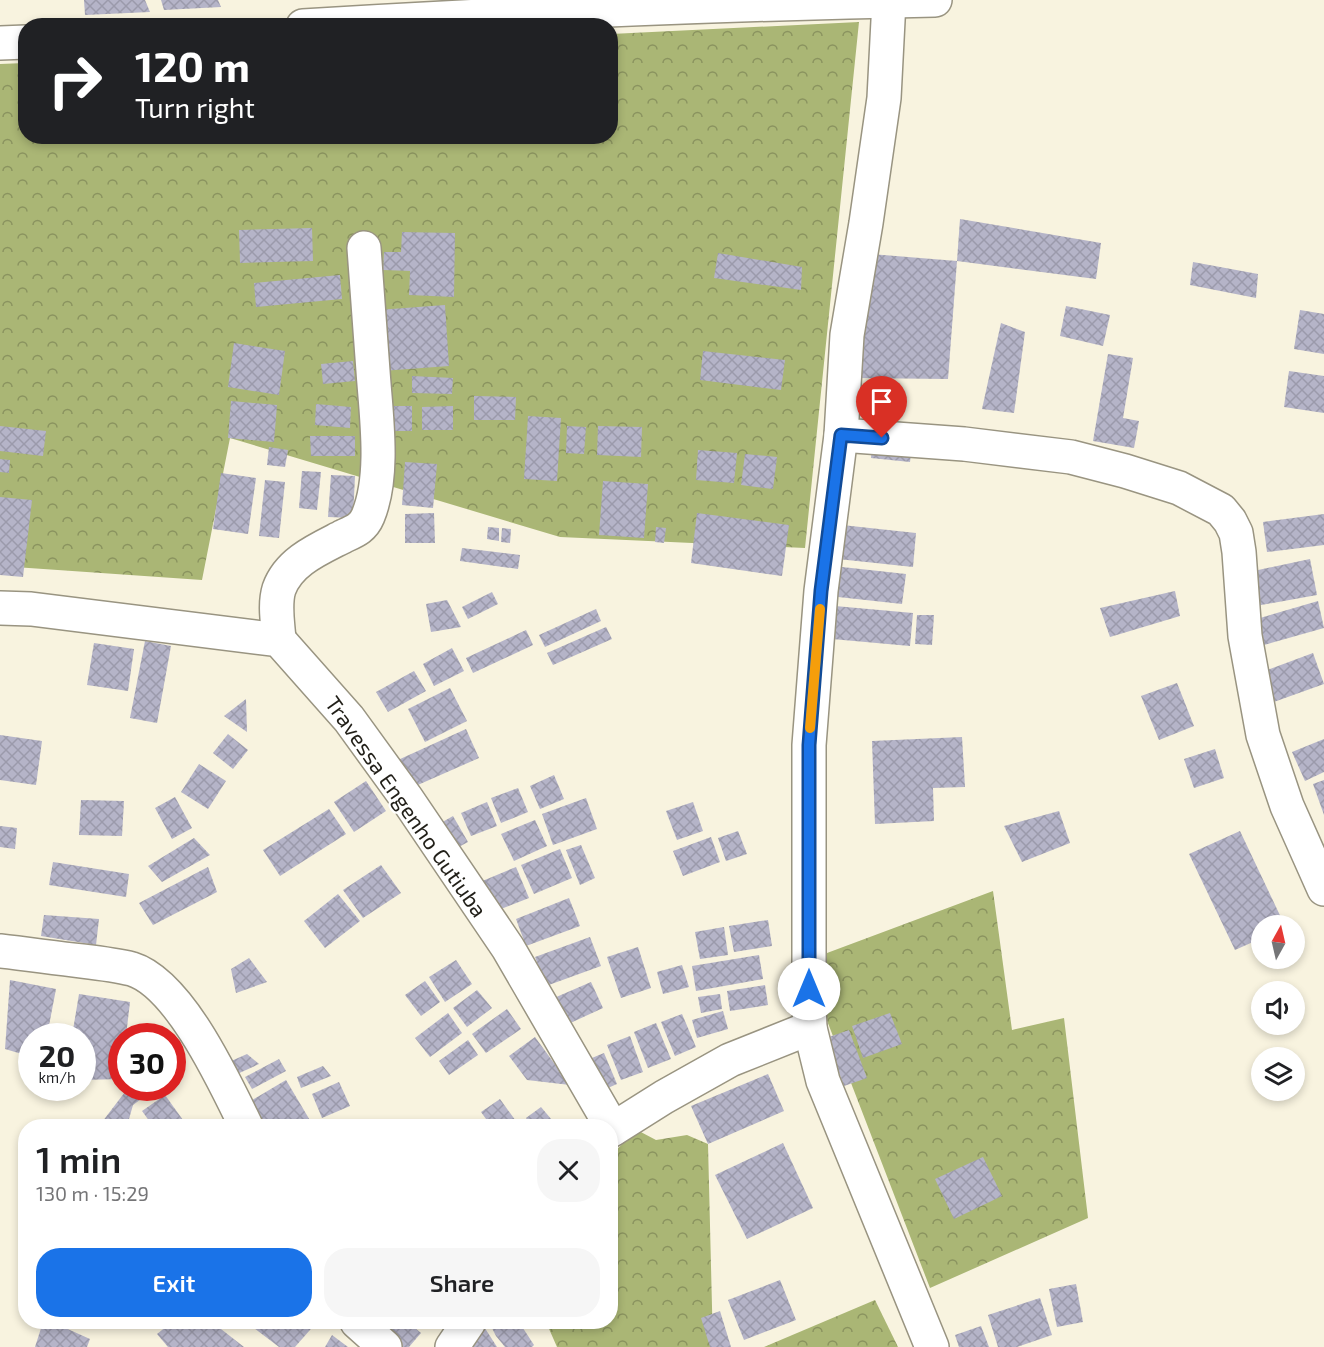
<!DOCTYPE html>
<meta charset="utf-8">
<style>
body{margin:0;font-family:"Exo 2",sans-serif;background:#f6f6f6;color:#202124;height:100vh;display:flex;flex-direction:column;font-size:22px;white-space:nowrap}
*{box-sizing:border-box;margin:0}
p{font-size:20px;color:#757577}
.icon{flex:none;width:33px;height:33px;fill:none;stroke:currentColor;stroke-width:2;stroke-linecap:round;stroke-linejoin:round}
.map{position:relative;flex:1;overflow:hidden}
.details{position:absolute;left:18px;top:1119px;width:600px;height:210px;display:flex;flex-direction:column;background:#fff;border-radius:24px;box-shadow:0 3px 9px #0003}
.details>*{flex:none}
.guide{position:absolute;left:18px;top:18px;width:600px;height:126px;border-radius:24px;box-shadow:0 3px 9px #0003;background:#202124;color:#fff;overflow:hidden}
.needle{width:39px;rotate:8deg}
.buttons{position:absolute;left:1251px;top:915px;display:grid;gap:12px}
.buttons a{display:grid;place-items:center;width:54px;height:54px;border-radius:50%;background:#fff;box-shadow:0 3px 9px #0003;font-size:30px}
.speed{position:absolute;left:18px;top:1023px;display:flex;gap:12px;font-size:30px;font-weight:700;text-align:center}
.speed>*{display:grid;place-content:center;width:78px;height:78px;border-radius:50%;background:#fff;box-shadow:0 3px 9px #0003;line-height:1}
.speed small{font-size:15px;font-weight:400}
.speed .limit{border:9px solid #d22;background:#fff;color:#111}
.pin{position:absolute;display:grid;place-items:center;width:51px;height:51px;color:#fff;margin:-62px -26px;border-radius:50% 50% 50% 0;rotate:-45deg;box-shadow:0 0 6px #0007}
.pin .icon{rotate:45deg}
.me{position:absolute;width:66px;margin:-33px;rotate:0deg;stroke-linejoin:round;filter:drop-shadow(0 0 4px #0008)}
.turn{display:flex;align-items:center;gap:21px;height:126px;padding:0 18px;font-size:27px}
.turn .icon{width:78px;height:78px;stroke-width:2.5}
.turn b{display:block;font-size:42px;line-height:51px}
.round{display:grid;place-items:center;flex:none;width:63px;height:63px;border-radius:24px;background:#f6f6f6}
.head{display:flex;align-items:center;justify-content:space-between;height:102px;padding:0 18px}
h1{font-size:36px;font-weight:600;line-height:45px}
.action{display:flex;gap:12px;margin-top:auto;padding:12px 18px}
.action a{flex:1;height:69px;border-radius:24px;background:#1a73e8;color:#fff;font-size:24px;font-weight:600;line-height:69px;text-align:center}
.action a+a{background:#f6f6f6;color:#202124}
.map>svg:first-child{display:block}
.forest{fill:url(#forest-crowns)}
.building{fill:url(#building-cross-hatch)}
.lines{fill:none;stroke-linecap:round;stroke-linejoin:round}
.street-casing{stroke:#999481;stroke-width:36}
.street{stroke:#fff;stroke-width:33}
.route-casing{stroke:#114b97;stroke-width:15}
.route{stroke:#1a73e8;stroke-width:10}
.slow{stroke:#f59e0b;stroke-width:10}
.labels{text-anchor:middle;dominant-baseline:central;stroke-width:4.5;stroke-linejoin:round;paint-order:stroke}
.street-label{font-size:22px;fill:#211f18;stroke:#fff}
</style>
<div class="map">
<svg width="1324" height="1347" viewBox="0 0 1324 1347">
<defs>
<pattern id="forest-crowns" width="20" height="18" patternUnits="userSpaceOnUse" patternTransform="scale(1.5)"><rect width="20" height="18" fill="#aab675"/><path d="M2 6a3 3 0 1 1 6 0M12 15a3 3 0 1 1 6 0" fill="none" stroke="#8a935f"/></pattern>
<pattern id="building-cross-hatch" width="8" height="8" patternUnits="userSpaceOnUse" patternTransform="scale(1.5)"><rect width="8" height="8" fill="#b5b4c8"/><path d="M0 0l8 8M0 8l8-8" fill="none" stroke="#9b9aab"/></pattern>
</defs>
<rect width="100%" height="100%" fill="#f8f3df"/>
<!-- forest -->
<g class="forest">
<path d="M859,22L805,548L560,537L230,438L202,580L0,566V64L25,63L26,136H610L611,34Z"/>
<path d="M993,891L1012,1030L1064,1018L1088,1218L930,1288L826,1018L827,953Z"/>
<path d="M637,1130L656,1140L687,1135L708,1144L713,1347H557L546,1322H610L611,1155Z"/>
<path d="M875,1300L898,1347H764Z"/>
</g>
<!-- building -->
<g class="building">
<path d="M84,0H145L150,12L85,15Z"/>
<path d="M161,0H218L221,7L164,10Z"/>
<path d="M960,219L1101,243L1096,279L957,261Z"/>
<path d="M312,228L313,261L240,263L239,230Z"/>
<path d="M402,232L455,233L454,297L409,295L410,271L383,270L384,252H401Z"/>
<path d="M718,253L802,267L801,290L714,278Z"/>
<path d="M871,254L957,261L948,379L853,378Z"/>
<path d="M1193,262L1258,274L1256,298L1190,285Z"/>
<path d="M340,275L342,299L256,307L254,283Z"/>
<path d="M445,305L449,366L382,371L378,310Z"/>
<path d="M1066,306L1110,315L1103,346L1060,336Z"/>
<path d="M1300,310L1324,314V354L1294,349Z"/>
<path d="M1001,323L1025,332L1014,413L982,409Z"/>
<path d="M234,343L285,351L279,395L228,387Z"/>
<path d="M703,351L785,360L781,390L700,380Z"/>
<path d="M1108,354L1133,358L1123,418L1139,421L1134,448L1093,441Z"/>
<path d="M353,361L355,381L323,384L321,364Z"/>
<path d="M1289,371L1324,376V413L1284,407Z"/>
<path d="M412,376L453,378L452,394L412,393Z"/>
<path d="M474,396L516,397L515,420H474Z"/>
<path d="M231,401L277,405L274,442L228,438Z"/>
<path d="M316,404L351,407L350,428L315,425Z"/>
<rect x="389" y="406" width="23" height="25"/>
<path d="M453,406V430H422V407Z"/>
<path d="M528,416L561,418L557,481L524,479Z"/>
<path d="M0,426L46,431L43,456L0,451Z"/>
<path d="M567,426L586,427L584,454L566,453Z"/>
<path d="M598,426L642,427L641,457L597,455Z"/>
<path d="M310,436H355V456H311Z"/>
<path d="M872,442L912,446L910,462L871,458Z"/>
<path d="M269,447L288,450L285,467L267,465Z"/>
<path d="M698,450L737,453L734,483L696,480Z"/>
<path d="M745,454L777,457L773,489L741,485Z"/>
<path d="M0,459L10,460L9,473L0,472Z"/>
<path d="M405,462L437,464L433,508L402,505Z"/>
<path d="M302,471L321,472L317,510L299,508Z"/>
<path d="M221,473L256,478L248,534L213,529Z"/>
<path d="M331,475L355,476L353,518L328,517Z"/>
<path d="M265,480L285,482L279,538L259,536Z"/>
<path d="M603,481L648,484L644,538L599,535Z"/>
<path d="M0,497L32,500L23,577L0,575Z"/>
<path d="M434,513L435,543H405V514Z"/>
<path d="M697,513L789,525L782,576L691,563Z"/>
<path d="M1324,514V545L1267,552L1263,522Z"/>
<path d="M842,525L916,533L913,567L838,559Z"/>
<path d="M488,527L499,528V541L487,539Z"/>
<path d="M656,527L666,528L664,543L655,542Z"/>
<path d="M502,528L511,529L510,543L501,542Z"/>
<path d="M462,548L520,555L518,569L460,561Z"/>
<path d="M1310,559L1317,595L1256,606L1249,572Z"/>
<path d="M833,566L906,574L902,604L829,596Z"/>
<path d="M1175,591L1180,616L1110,637L1100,608Z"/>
<path d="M492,592L498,604L468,619L462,607Z"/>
<path d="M447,600L461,627L431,632L426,604Z"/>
<path d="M1318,601L1324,628L1257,647L1250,621Z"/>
<path d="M835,606L913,613L910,646L832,639Z"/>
<path d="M596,609L601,621L545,647L539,635Z"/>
<path d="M917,615H934L932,645L915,644Z"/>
<path d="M606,627L612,639L553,665L547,653Z"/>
<path d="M526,630L533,645L473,673L466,658Z"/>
<path d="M145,641L171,646L157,723L130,718Z"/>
<path d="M94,643L134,649L128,691L87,685Z"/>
<path d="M452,648L464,671L434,686L423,664Z"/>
<path d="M1313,653L1324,684L1271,703L1259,673Z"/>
<path d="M414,671L426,691L388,712L376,692Z"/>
<path d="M1177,683L1194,726L1159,740L1141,696Z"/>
<path d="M450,688L467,721L425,742L408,709Z"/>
<path d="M246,699L247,732L224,716Z"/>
<path d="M466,729L479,758L411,788L398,760Z"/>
<path d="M228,734L248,750L233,769L213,753Z"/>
<path d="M0,735L42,741L36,785L0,780Z"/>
<path d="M962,737L965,787L933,788L934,821L875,824L872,741Z"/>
<path d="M1324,739V772L1305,781L1292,752Z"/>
<path d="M1215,749L1224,778L1194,788L1184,759Z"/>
<path d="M199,764L226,781L208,809L181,792Z"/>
<path d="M554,775L564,799L540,809L530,786Z"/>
<path d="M1324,780V815L1313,784Z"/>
<path d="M366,781L386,811L354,832L334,802Z"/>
<path d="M518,788L528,812L501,823L491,798Z"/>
<path d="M175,797L192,828L172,839L155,808Z"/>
<path d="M586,798L597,829L553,845L542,814Z"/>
<path d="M81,800L124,801L122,836L79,835Z"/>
<path d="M487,802L497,826L471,836L461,813Z"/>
<path d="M693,802L703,831L677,840L666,811Z"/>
<path d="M329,809L346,834L280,876L263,850Z"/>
<path d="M1059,811L1070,843L1022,862L1004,826Z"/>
<path d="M453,816L468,842L453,850L439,824Z"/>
<path d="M535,820L547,846L514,861L501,834Z"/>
<path d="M0,826L17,828L15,849L0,847Z"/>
<path d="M738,831L747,854L726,861L718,838Z"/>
<path d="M1240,831L1285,926H1262V938L1235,950L1189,854Z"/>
<path d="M711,837L720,862L683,876L673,851Z"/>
<path d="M194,838L210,855L162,882L148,866Z"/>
<path d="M581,845L595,878L580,885L566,850Z"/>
<path d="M560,849L572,878L534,894L521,865Z"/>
<path d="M53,862L129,874L126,897L49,885Z"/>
<path d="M381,865L401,893L363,918L343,890Z"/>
<path d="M208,867L217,892L153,925L139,903Z"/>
<path d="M516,867L529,898L493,912L480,882Z"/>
<path d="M338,894L360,921L325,948L304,921Z"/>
<path d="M569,898L580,926L526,946L516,919Z"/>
<path d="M44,915L99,919L96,945L41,936Z"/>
<path d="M768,920L772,946L734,952L729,926Z"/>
<path d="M724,927L728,955L700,959L695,932Z"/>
<path d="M590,937L601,966L546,986L535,957Z"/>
<path d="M638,947L651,988L621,998L607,957Z"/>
<path d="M759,955L763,979L696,991L692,966Z"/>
<path d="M249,958L267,982L236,993L231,969Z"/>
<path d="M456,960L472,984L445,1002L429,977Z"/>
<path d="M682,965L689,987L663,994L657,972Z"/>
<path d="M10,980L56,989L47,1036H32V1057L5,1049Z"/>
<path d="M425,981L440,1002L421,1016L405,995Z"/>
<path d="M591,982L603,1008L566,1025L554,998Z"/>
<path d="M765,985L768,1005L730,1011L727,991Z"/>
<path d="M477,990L492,1008L467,1027L453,1008Z"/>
<path d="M79,994L130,1002L126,1036H122L121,1079L82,1080V1036H72Z"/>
<path d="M720,994L722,1009L701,1013L698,997Z"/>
<path d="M507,1009L521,1029L486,1053L472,1034Z"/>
<path d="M723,1011L728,1029L697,1038L692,1020Z"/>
<path d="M448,1013L462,1033L430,1057L415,1038Z"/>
<path d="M890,1013L902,1044L863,1058L852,1026Z"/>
<path d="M682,1014L696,1047L675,1056L661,1022Z"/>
<path d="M656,1023L671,1059L648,1068L634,1032Z"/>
<path d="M849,1030L867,1078L844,1086L826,1038Z"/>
<path d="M630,1036L643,1072L621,1080L607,1045Z"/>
<path d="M535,1037L570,1085L527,1080L509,1056Z"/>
<path d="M468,1040L478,1055L449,1075L439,1061Z"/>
<path d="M604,1053L617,1084L601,1091L587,1060Z"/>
<path d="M247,1054L259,1064L235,1075L229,1062Z"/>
<path d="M279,1059L286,1071L252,1089L245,1077Z"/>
<path d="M323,1066L331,1076L301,1088L297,1077Z"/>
<path d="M768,1074L784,1111L708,1144L691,1106Z"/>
<path d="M286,1080L311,1122L303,1126H264L249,1102Z"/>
<path d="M339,1082L350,1106L322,1118L312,1094Z"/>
<path d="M128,1088H156L133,1105L127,1126H99Z"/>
<path d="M165,1095L183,1120L174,1126H153L142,1111Z"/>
<path d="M500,1099L518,1124L514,1126H491L481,1112Z"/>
<path d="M541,1107L557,1126H532L526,1118Z"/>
<path d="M783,1143L813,1208L747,1239L715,1175Z"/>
<path d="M983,1157L1002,1196L954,1219L935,1179Z"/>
<path d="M780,1280L796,1320L744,1340L728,1300Z"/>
<path d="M1076,1284L1083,1322L1057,1327L1049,1289Z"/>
<path d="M1040,1298L1052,1335L1017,1347H998L988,1315Z"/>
<path d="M720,1311L731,1347H710L701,1318Z"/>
<path d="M43,1322H52L90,1339L87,1347H35Z"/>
<path d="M172,1322H212L244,1347H168L157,1334Z"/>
<path d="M246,1322H317L295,1347H279Z"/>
<path d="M374,1322H408L421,1333L409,1347H403Z"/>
<path d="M481,1322L497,1347H467Z"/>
<path d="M489,1322H519L534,1345L532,1347H505L496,1336Z"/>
<path d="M981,1326L989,1347H959L955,1335Z"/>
<path d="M332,1335L348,1347H325Z"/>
</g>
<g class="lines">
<defs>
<g id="street">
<path d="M889,1L884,98L866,223L847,335L841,435L821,591L809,745V1005L810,1028L823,1081L932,1347"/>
<path d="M303,26C514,13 724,4 935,0"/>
<path d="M0,43L26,42"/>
<path d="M841,435L964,444L1071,457L1125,471L1179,488L1221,510L1230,521L1236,533L1239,552L1245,636L1263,735L1287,806L1324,889"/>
<path d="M0,608L31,609L279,640L349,719L407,799L508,948L613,1129"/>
<path d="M279,640C278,624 274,605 279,589C289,561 319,549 344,536C355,531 363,528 368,516C385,475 376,415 373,371C370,330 367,289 364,248"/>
<path d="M0,951C27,954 55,958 82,961C99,963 116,965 132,969C180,984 225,1083 246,1126"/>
<path d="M610,1131L664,1097L730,1060L810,1028"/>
<path d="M357,1322L385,1347"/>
<path d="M452,1347L469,1322"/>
</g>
</defs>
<!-- street casing -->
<use href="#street" class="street-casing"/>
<!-- street -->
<use href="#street" class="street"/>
</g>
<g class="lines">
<defs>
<path id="route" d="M809,989V745L821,591L841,435L882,438"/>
</defs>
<!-- route casing -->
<use href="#route" class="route-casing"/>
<!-- route -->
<use href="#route" class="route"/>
<!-- slow -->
<path class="slow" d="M810,728L820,609"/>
</g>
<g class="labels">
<!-- street labels -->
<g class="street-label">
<text transform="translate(407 806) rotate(55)">Travessa Engenho Gutiuba</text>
</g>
</g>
</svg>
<div class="buttons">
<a><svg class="needle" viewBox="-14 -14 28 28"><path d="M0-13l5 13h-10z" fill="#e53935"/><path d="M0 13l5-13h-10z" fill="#757577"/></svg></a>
<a><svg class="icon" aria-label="sound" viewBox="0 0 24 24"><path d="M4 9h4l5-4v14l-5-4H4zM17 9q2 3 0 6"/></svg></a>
<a><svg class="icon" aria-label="layers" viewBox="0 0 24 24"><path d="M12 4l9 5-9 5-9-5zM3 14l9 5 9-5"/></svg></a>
</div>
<div class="speed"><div>20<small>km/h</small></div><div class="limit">30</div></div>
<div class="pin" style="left:882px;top:438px;background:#d93025"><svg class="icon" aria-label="arrive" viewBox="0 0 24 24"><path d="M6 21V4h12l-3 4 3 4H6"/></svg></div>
<svg class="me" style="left:809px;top:989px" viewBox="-20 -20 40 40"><circle r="19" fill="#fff"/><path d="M0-13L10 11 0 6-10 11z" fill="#1a73e8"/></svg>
<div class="guide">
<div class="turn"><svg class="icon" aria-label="right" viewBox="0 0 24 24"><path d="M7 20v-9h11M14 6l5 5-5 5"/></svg><div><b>120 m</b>Turn right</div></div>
</div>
<section class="details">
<div class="head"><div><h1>1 min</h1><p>130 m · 15:29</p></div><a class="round"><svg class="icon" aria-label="close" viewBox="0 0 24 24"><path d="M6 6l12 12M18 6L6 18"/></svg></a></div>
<div class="action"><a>Exit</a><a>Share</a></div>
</section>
</div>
